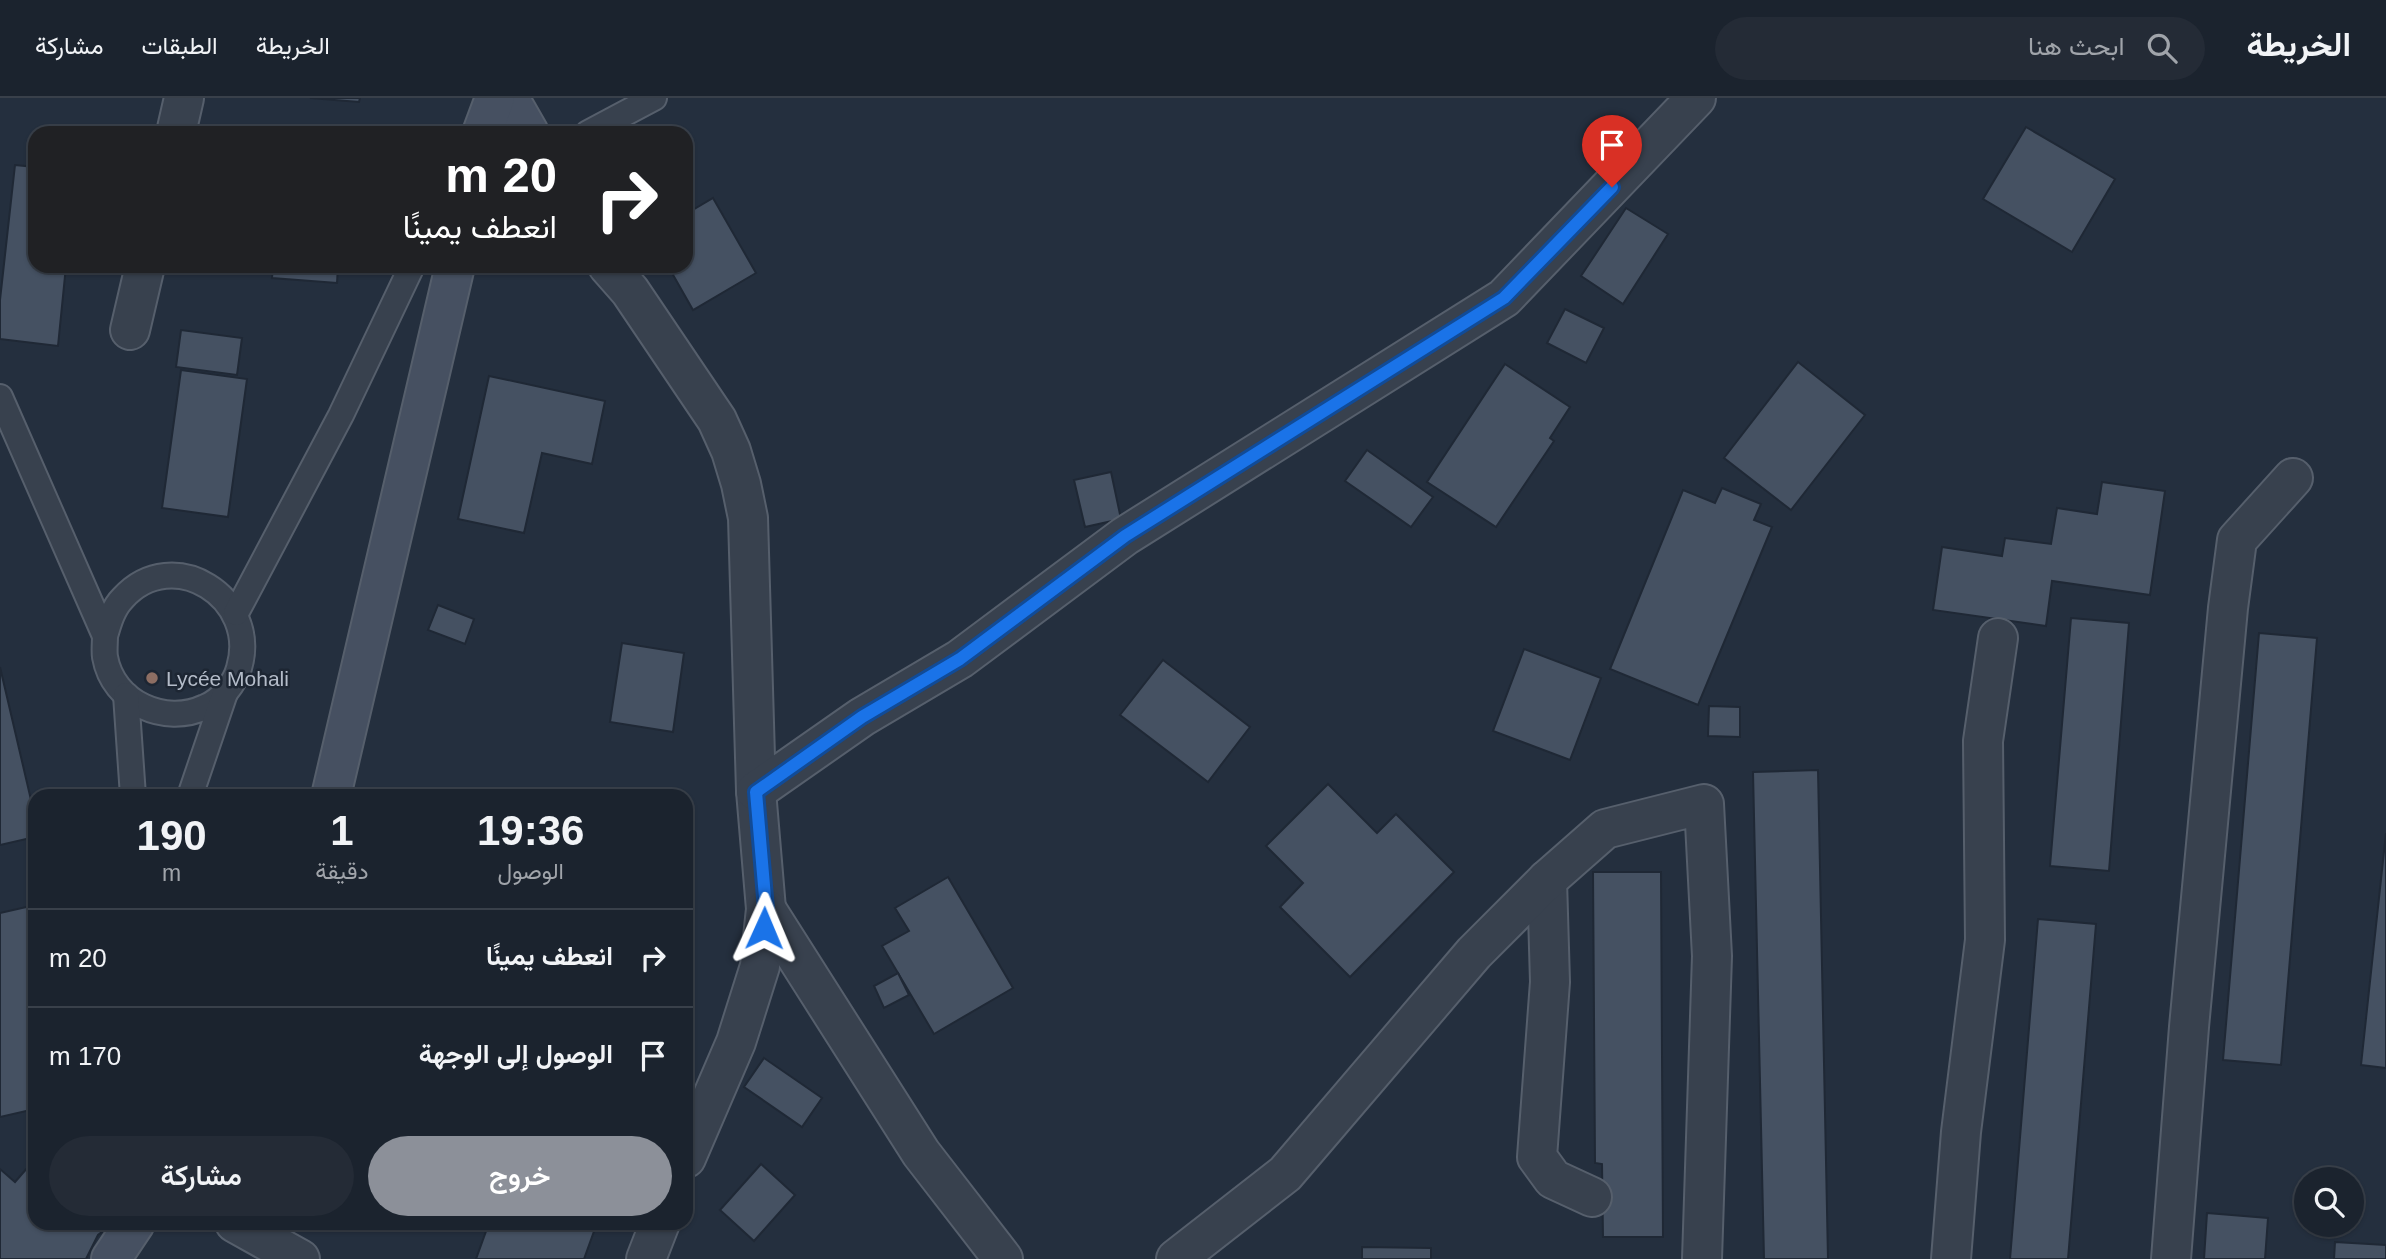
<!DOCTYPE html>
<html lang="ar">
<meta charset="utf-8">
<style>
body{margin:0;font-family:Helvetica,Vazirmatn,sans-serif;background:#242b36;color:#f1f3f6;direction:rtl;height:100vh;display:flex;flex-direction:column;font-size:26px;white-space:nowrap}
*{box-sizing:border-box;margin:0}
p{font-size:23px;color:#a0a4aa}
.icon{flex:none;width:38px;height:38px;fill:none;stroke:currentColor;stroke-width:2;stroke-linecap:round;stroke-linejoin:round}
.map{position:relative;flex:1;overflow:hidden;direction:ltr}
.sheet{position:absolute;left:28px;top:691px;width:665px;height:441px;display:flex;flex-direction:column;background:#1b232e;border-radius:21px;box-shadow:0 2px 5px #0004,0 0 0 2px #39404a;direction:rtl}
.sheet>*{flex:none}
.guide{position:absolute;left:28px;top:28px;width:665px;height:147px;border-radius:21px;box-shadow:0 2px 5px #0004,0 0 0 2px #39404a;direction:rtl;background:#202124;color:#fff;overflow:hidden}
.tools{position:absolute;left:2294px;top:1069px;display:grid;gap:14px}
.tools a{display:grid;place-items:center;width:70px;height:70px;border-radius:50%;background:#1b232e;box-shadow:0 2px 5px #0004,0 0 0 2px #39404a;font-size:35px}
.pin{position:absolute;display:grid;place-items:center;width:60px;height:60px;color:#fff;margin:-72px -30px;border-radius:50% 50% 50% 0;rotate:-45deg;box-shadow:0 0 7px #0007}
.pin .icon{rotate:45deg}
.me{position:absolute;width:77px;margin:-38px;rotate:1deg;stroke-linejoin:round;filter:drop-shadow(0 0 5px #0008)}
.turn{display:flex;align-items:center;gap:24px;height:147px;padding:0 21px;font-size:32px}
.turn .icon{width:91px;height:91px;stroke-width:2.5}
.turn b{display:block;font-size:49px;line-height:60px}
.eta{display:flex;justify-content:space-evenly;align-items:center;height:119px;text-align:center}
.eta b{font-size:42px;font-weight:600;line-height:49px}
.cta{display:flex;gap:14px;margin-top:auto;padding:14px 21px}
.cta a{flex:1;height:80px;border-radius:42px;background:#8c9099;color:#fff;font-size:28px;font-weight:600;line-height:80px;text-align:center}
.cta a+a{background:#242b36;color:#f1f3f6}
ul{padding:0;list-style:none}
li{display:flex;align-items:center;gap:21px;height:98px;padding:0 21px;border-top:2px solid #39404a}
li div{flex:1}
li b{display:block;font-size:26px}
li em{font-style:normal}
header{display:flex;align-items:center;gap:42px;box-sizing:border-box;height:98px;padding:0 35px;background:#1b232e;border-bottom:2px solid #39404a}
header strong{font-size:33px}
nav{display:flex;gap:38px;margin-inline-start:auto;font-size:24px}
.search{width:490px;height:63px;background:#242b36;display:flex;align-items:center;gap:18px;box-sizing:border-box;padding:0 24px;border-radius:38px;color:#a0a4aa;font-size:26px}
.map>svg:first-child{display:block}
.building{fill:#455162;stroke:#1f2835;stroke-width:2}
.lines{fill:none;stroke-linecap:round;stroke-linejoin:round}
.lane-casing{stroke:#565f6c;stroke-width:28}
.street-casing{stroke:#565f6c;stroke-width:42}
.secondary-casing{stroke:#565f6c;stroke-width:42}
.lane{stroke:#38414e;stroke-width:24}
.street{stroke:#38414e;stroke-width:38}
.secondary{stroke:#465061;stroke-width:38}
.route-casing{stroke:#114b97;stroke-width:18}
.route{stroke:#1a73e8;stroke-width:12}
.education-dot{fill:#8d6e63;stroke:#1d2633;stroke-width:2.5}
.labels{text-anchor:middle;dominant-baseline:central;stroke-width:5;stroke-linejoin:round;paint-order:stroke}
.poi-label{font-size:21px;fill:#b4bcc9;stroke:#1d2633;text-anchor:start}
</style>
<header>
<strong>الخريطة</strong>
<div class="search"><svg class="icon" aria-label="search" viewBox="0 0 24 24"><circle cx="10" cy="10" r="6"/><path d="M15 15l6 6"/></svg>ابحث هنا</div>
<nav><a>الخريطة</a><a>الطبقات</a><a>مشاركة</a></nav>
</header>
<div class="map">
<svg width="2386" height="1161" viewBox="0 0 2386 1161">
<rect width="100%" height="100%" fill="#242f3e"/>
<!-- building -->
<g class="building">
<path d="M310,0H360L359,4Z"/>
<path d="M2026,29L2115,81L2072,154L1983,101Z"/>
<path d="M15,67L35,69V168H66L58,248L0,241V202Z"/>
<path d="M713,100L756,175L693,212L668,168H686V116Z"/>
<path d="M1626,110L1668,136L1623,206L1581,178Z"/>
<path d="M273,168H338L337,185L272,180Z"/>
<path d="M1565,211L1604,230L1586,265L1547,245Z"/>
<path d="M181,232L242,240L237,277L176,269Z"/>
<path d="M1798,264L1865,317L1791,412L1724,360Z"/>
<path d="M1505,266L1570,309L1550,340L1554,343L1496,429L1427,384Z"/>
<path d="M181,272L247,281L228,419L162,410Z"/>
<path d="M489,278L605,303L592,366L542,355L524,435L458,421Z"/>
<path d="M1367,352L1433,399L1411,429L1345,383Z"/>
<path d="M1111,374L1121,421L1085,429L1074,382Z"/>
<path d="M2102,384L2165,393L2150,497L2052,483L2046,528L1933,512L1942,449L2002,458L2005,440L2051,446L2057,410L2097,416Z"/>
<path d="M1722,390L1761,406L1754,422L1772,429L1698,607L1610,571L1683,392L1715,405Z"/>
<path d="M438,507L474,521L465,546L428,532Z"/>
<path d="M2071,520L2129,525L2109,773L2050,768Z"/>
<path d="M2259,535L2317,540L2281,967L2223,962Z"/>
<path d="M622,545L684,555L673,634L610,624Z"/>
<path d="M1524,551L1601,580L1570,662L1493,633Z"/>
<path d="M1163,562L1250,629L1208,684L1120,617Z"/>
<path d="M0,569L35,719V739L0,747Z"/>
<path d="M1709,608L1740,609V639L1708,638Z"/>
<path d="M1818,672L1828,1161H1764L1753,674Z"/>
<path d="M1328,686L1377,735L1396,716L1454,774L1350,879L1280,809L1303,785L1266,748Z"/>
<path d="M2386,735V970L2361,967Z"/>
<path d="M686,755L692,756L686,777Z"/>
<path d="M1593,774H1661L1663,1139H1603L1602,1066L1595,1065Z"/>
<path d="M948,779L1013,890L934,936L882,848L909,833L895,810Z"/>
<path d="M35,807V1011L0,1019V815Z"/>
<path d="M2038,821L2096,826L2068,1161H2010Z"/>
<path d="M898,875L909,897L884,910L874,888Z"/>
<path d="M764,960L822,1000L802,1029L744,989Z"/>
<path d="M35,1061V1125H114L98,1137L86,1161H0V1071L15,1084Z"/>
<path d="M761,1066L795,1097L754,1143L720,1112Z"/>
<path d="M2207,1115L2268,1120L2265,1161H2204Z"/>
<path d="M489,1125H597L584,1161H476Z"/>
<path d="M2335,1144L2386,1147V1161H2334Z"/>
<path d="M1362,1149L1431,1150V1161H1362Z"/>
</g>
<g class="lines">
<defs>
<g id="lane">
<path d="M588,35L654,0"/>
<path d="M0,299L105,538C105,545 104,553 105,559C113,605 165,628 205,609C221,603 235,585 239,570C260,500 173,445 123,500C113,510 109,524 105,538"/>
<path d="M236,515L341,317L412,168"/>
<path d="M126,597L133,698"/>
<path d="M190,698L225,595"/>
</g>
<g id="street">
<path d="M176,35L184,0"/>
<path d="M608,168L630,193L717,322L731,353L741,386L748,420L756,693L766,811L760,868L736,944L686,1060"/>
<path d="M130,232L145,168"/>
<path d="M756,693L862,619L960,561L1125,438L1504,200L1696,0"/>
<path d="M1547,782L1550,884L1537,1059L1553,1081L1592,1099"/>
<path d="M766,811L921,1055L1003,1161"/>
<path d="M235,1125L300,1161"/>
<path d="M646,1161L660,1125"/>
<path d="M1176,1161L1285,1076L1474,855L1547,782L1605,731L1704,706L1712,858L1702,1161"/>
<path d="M1951,1161L1961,1034L1985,842L1983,643L1998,540"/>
<path d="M2171,1161L2189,929L2228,510L2237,442L2293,380"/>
</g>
<g id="secondary">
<path d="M509,0L529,35"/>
<path d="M482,35L495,0"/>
<path d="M331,698L455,168"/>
<path d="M111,1161L135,1125"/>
</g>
</defs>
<!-- lane casing -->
<use href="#lane" class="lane-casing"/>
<!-- street casing -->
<use href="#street" class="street-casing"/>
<!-- secondary casing -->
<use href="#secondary" class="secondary-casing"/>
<!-- lane -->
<use href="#lane" class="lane"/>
<!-- street -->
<use href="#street" class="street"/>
<!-- secondary -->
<use href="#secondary" class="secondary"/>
</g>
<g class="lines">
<defs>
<path id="route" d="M764,830L766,811L756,694L862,619L960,561L1125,438L1504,200L1612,89"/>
</defs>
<!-- route casing -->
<use href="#route" class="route-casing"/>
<!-- route -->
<use href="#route" class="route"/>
</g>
<!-- markers -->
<circle class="education-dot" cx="152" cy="580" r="7"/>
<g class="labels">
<!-- poi labels -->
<g class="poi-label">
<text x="166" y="580">Lycée Mohali</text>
</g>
</g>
</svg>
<div class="tools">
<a><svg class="icon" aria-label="search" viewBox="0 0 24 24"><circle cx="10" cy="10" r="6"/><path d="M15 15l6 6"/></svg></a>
</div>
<div class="pin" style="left:1612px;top:89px;background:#d93025"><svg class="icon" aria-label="arrive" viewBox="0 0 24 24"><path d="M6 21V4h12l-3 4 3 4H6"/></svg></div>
<svg class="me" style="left:764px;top:830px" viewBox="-20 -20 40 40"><path d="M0-17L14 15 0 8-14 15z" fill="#1a73e8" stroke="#fff" stroke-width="4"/></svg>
<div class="guide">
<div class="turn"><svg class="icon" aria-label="right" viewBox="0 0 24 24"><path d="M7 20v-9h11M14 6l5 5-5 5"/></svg><div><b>20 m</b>انعطف يمينًا</div></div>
</div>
<section class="sheet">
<div class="eta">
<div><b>19:36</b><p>الوصول</p></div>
<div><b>1</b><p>دقيقة</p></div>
<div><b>190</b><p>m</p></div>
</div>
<ul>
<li><svg class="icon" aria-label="right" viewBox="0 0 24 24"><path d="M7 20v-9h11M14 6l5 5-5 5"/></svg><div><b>انعطف يمينًا</b></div><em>20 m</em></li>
<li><svg class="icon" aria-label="arrive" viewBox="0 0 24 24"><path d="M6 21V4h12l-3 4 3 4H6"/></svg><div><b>الوصول إلى الوجهة</b></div><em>170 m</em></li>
</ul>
<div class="cta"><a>خروج</a><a>مشاركة</a></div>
</section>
</div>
